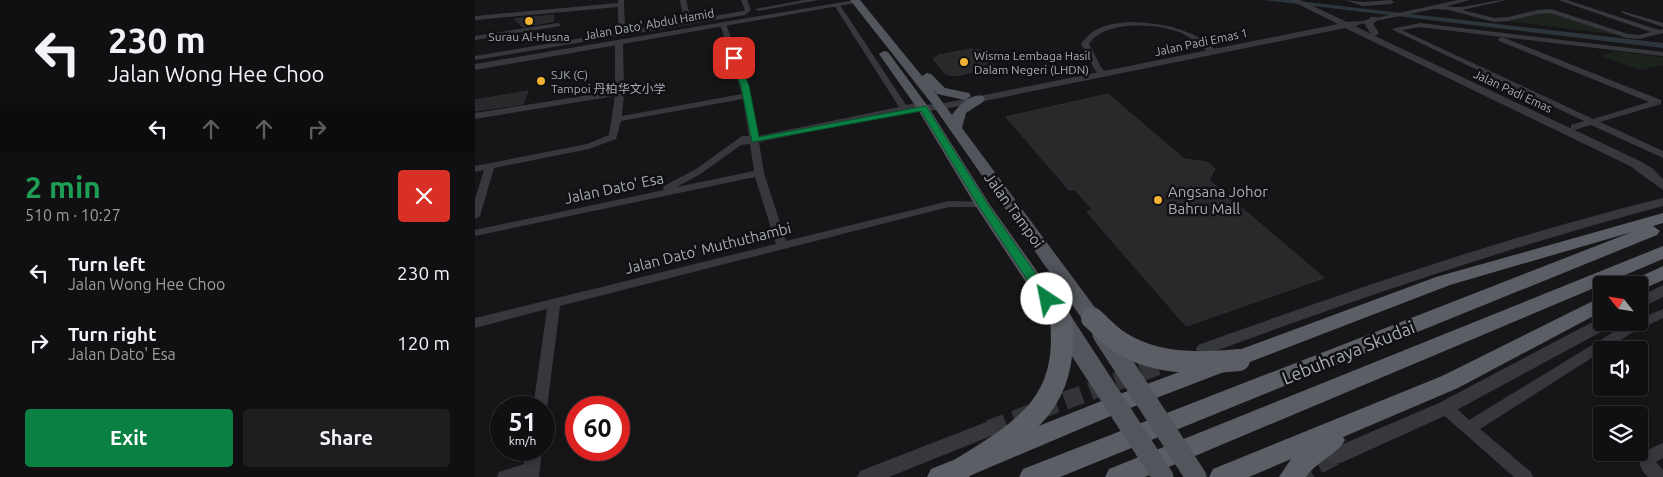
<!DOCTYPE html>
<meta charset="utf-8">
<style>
body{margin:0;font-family:Ubuntu,"Noto Sans SC",sans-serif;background:#1e1e20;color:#f1f3f6;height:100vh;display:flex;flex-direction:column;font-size:19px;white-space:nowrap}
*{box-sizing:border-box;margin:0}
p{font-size:16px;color:#9c9d9f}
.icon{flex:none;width:28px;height:28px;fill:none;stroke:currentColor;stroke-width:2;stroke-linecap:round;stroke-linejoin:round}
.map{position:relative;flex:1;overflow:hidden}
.sheet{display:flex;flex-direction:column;background:#101012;width:475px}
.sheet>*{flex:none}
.guide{background:#101012;color:#f1f3f6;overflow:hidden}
.needle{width:32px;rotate:300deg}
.controls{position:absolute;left:1118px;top:276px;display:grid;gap:10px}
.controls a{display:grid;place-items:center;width:55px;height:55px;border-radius:5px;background:#101012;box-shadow:0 2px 8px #0003,0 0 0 1px #303032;font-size:25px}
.speed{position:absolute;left:15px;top:396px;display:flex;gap:10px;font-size:25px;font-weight:700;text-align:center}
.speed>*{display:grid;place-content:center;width:65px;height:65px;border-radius:50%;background:#101012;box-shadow:0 2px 8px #0003,0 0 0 1px #303032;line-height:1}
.speed small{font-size:12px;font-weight:400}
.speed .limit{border:8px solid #d22;background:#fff;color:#111}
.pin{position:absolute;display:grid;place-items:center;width:42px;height:42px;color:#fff;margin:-21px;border-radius:10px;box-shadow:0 2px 8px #0006}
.me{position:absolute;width:55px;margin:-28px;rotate:326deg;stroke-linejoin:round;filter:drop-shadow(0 0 4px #0008)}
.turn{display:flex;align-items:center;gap:18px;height:105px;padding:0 25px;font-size:22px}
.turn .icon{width:65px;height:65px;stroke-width:2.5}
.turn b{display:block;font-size:35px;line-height:42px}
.lanes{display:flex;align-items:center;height:48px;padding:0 25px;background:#0003;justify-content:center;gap:25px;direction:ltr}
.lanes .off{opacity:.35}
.round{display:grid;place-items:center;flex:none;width:52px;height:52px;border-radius:5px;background:#1e1e20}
.headline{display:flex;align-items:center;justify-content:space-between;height:85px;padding:0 25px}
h1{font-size:30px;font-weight:600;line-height:38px;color:#1e9e55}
.action{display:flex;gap:10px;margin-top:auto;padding:10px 25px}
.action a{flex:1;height:58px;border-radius:5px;background:#0b8043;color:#fff;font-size:20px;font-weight:600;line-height:58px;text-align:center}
.action a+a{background:#1e1e20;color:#f1f3f6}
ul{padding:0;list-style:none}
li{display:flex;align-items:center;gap:15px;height:70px;padding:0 25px}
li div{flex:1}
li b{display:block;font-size:19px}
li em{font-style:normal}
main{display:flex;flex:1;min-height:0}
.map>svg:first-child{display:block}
.green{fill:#1c231d}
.water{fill:#2c353c}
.building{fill:#29292c;stroke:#303034}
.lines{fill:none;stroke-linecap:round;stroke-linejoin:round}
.tertiary-tunnel{stroke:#333438;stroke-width:18;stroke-dasharray:18 9;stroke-linecap:butt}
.minor{fill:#37383d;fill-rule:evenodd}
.tertiary{fill:#37383d;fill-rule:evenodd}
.primary{fill:#53555c;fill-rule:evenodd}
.trunk{fill:#5b5e65;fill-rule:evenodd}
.primary-bridge{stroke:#53555c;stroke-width:21}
.trunk-bridge{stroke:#5b5e65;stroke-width:22}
.route{fill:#0b8043;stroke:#07532c}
.poi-dot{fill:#f2b134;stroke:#111113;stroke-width:2}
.labels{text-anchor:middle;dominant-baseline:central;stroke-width:5;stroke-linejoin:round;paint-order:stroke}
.far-street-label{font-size:12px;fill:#a8adb8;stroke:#111113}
.far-poi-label{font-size:12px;fill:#a8adb8;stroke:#111113;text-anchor:start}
.street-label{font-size:15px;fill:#a8adb8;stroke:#111113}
.poi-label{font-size:15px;fill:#a8adb8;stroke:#111113;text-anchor:start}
.near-street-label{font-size:18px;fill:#a8adb8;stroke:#111113}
</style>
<main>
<section class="sheet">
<div class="guide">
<div class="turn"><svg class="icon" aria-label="left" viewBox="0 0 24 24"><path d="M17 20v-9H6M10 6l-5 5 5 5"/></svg><div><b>230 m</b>Jalan Wong Hee Choo</div></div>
<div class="lanes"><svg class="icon" aria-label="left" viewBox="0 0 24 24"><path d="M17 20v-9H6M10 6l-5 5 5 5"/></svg><svg class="icon off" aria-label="ahead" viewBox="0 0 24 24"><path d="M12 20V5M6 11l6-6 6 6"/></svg><svg class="icon off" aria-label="ahead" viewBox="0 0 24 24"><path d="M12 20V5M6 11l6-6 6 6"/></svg><svg class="icon off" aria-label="right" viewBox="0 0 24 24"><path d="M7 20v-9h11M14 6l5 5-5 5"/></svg></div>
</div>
<div class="headline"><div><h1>2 min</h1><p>510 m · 10:27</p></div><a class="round" style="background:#d93025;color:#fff"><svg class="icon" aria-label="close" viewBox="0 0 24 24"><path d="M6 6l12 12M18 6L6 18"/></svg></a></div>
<ul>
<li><svg class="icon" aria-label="left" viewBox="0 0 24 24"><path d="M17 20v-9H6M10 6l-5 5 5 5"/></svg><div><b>Turn left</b><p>Jalan Wong Hee Choo</p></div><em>230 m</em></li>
<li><svg class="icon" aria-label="right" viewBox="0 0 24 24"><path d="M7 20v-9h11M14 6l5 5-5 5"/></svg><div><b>Turn right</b><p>Jalan Dato' Esa</p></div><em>120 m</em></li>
</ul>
<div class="action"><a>Exit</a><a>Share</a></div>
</section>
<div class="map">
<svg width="1188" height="477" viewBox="0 0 1188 477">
<rect width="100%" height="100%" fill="#161618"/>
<!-- green -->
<g class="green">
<path d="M1071,12L1080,13L1144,35L1030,21Z"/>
<path d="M1140,51L1188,57V65L1165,70L1126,56Z"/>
</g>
<!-- water -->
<path class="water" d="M788,0H814L1188,43V48Z"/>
<!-- building -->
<g class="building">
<path d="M78,15L79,21L48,27L39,19Z"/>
<path d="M496,49L505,50L519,65L518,67L480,76L471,74L458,59L464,55Z"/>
<path d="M53,91L48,104L0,111V100Z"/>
<path d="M633,94L709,159L732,162L740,169L734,180L849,278L711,326L612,212L618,210L599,189L594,190L531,117Z"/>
</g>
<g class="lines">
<!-- tertiary-tunnel -->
<g class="tertiary-tunnel">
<path d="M514,429L694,362"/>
<path d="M819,477L861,456"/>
</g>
<!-- minor -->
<g class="minor">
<path d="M143,0H149L150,31L209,21L205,0H211L216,20L268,11L270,10L266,0H272L276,10L270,15L0,60V56L143,32V7L0,20V16L143,3Z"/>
<path d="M329,0H344L283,11L280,9Z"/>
<path d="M870,0L888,2L916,0L919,2L916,4L888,6Z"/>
<path d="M983,0H995L972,6C991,10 1012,0 1032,0L987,10L1019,18L1033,17L1062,10L1076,9L1153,34L1164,35L1176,32L1083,0H1092L1184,30L1188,29V33L1164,39L1152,38L1075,13L1062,14L1033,21L1019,22L974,10L959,9L881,25L878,23Z"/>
<path d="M362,3L365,5L431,105L446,102L450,105L430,113L427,112L284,142L289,173L311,241L474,201L508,202L512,203L513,205L512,207H474L85,306L72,408L69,413V408H58L72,309L0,328V318L301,244L280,177L0,236V230L189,190L188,188L189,186L221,169L267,136H274L268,99L146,121L141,139L114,149L19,168L5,216L0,219V199L9,170L0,172V166L112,144L134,135L140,96L0,119V113L140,91V42L144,40L148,42L149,93L147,116L267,94L245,24L248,22L251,24L274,86L283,136L424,107L359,5ZM275,144L279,171L202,187L227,173L266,145Z"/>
<path d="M1147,11L1188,23V27L1147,13Z"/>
<path d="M654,22C687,23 718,28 743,52L736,54C726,46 716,37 704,32C680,23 629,20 614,44L627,69L633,74L626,76L620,70L606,44C619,26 633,24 654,22Z"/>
<path d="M83,23L86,25L85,26L0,40V36Z"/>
<path d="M945,23L1188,52V56L1027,37L1186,100V104L1125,122L1188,151V158L1116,125L1099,130L1096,129V125L1109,121L916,29ZM945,27L1027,37L1023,39L1024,41L1174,102L1118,119L927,30Z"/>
<path d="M1188,309V318L1155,334L1130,350H1126V352L1005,429L1056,472L1058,477H1039L965,412L963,408L965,404C976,400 986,413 994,420L1145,328L1157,322H1164V319Z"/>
<path d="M1188,443V458L1181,462L1188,470V477H1173C1155,459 1170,450 1188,443Z"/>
<path d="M51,450H67L64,477H22L24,472L49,464Z"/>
</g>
<!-- tertiary -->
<g class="tertiary">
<path d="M380,0L386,2L0,70V64Z"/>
<path d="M815,0H825L872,22L884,21V25L880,26L896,34L889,23L896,17H902L903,19L898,24L904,33L900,36L1163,160L1177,168L1188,179V190L1155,166L870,28L465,110L448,111L443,108L448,105L465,104L863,24Z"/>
<path d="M1188,198V206C1034,247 884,298 735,353L729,355L723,353L721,349L723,345C876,290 1030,237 1188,198Z"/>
<path d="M1188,285V297L1164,309V297Z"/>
<path d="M1125,318L1126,322H1139L1137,326L976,413L868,462L861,464L854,462L851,456L854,450L964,403Z"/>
<path d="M514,421L521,424L523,429L521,434L414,477H382L385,471Z"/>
</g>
<!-- primary -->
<g class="primary">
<path d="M375,0H385L447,76L452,73L456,74L470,88L494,93L496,96L490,100L462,94L457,88L477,115C484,105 496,93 508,96L510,99L508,102L491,113L487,128L624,313L626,318L624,323L617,324L610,323L457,104Z"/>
<path d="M409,51L413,52L454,108L515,205L593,315L595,320L593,325L586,326L579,325L500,205L442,108L404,54Z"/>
</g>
<!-- trunk -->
<g class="trunk">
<path d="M1188,213V223L1178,226L1185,231L1182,235L585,477H544L548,469L1157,232L975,285L650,410L492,477H452L456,469L634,398L961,277Z"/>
<path d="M1188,246V259L670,477H630L634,469Z"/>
<path d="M1188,266V280L1164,291V285H1154L1156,281Z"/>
<path d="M1126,297V312L983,388L868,437L870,440C863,454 842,461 831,477H804L816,459L774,477H734L738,469L967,376Z"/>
</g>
<!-- primary-bridge -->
<g class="primary-bridge">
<path d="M586,320L688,477"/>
<path d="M628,334L721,477"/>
</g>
<!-- trunk-bridge -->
<g class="trunk-bridge">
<path d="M617,318C626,326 634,335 643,341C679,365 723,364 764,360"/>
<path d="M487,468C551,429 594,402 586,320"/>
</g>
</g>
<!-- route -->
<path class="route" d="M259,56L263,58L274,86L284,137L451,106L513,205L576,296L578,299L576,302H567L503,205L446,111L277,142L266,86L255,58Z"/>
<!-- markers -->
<g class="poi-dot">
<circle cx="54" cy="21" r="5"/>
<circle cx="489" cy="62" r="5"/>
<circle cx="66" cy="81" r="5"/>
<circle cx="683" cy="200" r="5"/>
</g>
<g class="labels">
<!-- far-street labels -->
<g class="far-street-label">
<text transform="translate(174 24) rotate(-10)">Jalan Dato' Abdul Hamid</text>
<text transform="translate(726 42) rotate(-12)">Jalan Padi Emas 1</text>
<text transform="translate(1038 91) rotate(25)">Jalan Padi Emas</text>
</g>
<!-- far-poi labels -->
<g class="far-poi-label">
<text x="54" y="36" text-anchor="middle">Surau Al-Husna</text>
<text x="499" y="55">Wisma Lembaga Hasil<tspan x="499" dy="14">Dalam Negeri (LHDN)</tspan></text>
<text x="76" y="74">SJK (C)<tspan x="76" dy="14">Tampoi 丹柏华文小学</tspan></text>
</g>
<!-- street labels -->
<g class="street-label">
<text transform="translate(139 188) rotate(-12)">Jalan Dato' Esa</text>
<text transform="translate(539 210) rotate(54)">Jalan Tampoi</text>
<text transform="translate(233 248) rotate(-14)">Jalan Dato' Muthuthambi</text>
</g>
<!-- poi labels -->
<g class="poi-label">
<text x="693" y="191">Angsana Johor<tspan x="693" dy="17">Bahru Mall</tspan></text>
</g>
<!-- near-street labels -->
<g class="near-street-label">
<text transform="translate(873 352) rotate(-22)">Lebuhraya Skudai</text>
</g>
</g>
</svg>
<div class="controls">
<a><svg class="needle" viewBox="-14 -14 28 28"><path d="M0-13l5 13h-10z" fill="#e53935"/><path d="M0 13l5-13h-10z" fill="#9c9d9f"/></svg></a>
<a><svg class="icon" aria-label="sound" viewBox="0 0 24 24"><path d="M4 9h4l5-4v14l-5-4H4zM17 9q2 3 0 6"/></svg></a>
<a><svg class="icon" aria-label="layers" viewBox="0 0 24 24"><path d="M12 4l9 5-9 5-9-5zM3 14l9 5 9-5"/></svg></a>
</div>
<div class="speed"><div>51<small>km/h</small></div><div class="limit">60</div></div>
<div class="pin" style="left:259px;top:58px;background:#d93025"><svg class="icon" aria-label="arrive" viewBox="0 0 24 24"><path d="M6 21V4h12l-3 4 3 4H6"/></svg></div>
<svg class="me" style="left:572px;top:299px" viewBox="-20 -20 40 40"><circle r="19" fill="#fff"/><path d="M0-13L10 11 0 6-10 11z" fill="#0b8043"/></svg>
</div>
</main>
